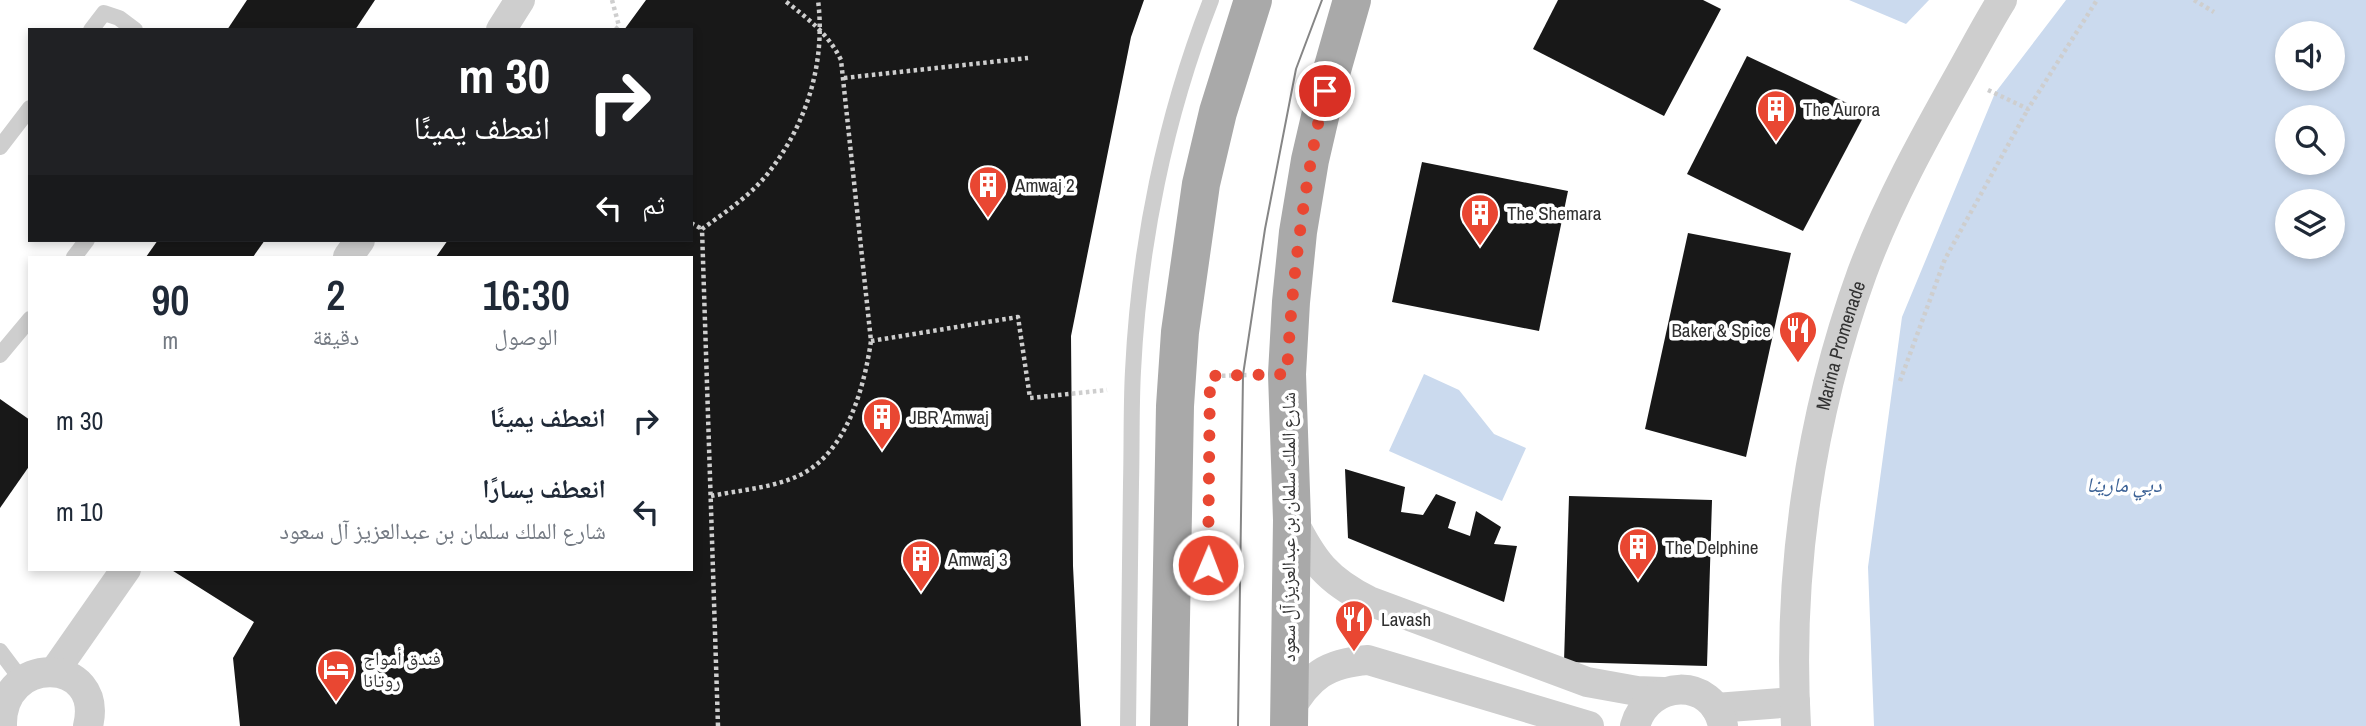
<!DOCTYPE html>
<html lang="ar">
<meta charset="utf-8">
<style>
body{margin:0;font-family:"Archivo Narrow","Noto Naskh Arabic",sans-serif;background:#f6f6f7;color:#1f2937;direction:rtl;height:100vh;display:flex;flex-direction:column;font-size:26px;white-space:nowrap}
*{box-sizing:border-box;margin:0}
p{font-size:23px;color:#747a83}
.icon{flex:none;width:38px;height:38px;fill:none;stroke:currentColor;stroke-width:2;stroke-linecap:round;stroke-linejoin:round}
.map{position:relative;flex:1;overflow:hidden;direction:ltr}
.side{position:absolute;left:28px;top:256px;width:665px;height:315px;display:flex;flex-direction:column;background:#fff;border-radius:0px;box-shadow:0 4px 10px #0003;direction:rtl}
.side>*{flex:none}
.top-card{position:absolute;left:28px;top:28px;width:665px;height:214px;border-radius:0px;box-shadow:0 4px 10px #0003;direction:rtl;background:#202124;color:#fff;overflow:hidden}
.fabs{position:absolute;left:2275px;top:21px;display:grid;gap:14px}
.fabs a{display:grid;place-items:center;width:70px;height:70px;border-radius:50%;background:#fff;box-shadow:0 4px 10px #0003;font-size:35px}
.pin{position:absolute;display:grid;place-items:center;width:60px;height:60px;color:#fff;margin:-30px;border:4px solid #fff;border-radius:50%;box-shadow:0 2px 7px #0007}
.me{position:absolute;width:77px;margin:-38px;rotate:1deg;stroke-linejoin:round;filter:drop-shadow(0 0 5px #0008)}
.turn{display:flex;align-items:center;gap:24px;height:147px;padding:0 28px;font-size:32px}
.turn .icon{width:91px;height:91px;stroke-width:2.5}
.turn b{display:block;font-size:49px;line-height:60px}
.then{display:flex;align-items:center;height:66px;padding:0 28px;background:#0003;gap:14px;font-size:26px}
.eta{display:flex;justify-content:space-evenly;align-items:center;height:119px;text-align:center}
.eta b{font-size:42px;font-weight:600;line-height:49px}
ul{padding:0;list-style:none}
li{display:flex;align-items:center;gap:21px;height:91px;padding:0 28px}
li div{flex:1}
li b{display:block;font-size:26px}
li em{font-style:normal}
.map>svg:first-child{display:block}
.water{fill:#cbdaee;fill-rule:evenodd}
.building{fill:#181818}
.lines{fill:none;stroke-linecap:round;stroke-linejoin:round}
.path{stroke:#cecece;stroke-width:4.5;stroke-dasharray:3.5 3.5;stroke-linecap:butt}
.lane{stroke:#cecece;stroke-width:16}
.street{stroke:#cecece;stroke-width:30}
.primary{stroke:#a9a9a9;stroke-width:38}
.tram{stroke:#868686;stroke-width:2}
.route{stroke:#e94732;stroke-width:12;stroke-dasharray:0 21.6}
.labels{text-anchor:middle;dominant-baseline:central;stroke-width:7;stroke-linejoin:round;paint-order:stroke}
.poi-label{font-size:19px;fill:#313131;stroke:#fff;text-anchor:start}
.street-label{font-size:19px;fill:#313131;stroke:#fff}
.water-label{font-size:21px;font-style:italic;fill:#3c6296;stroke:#fff}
</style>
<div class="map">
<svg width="2366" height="726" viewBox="0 0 2366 726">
<rect width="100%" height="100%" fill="#fff"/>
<!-- water -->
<g class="water">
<path d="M1849,0H1929L1906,24Z"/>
<path d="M2066,0H2366V726H1874L1868,567L1902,317L1995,93ZM2287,33H2333V79H2287ZM2333,117V163H2287V117ZM2287,201H2333V247H2287Z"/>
<path d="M1424,374L1459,390L1494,434L1526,448L1502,501L1389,451Z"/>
</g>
<!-- building -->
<g class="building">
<path d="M247,0H375L355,30H227Z"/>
<path d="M646,0H1144L1131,37L1071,336L1073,566L1081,726H240L233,658L254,622L170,569H691V257H436L448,240H691V30H624Z"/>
<path d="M1558,0H1703L1721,9L1664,116L1533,49Z"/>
<path d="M1747,56L1866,112L1803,231L1687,174Z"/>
<path d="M1422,162L1568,191L1539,331L1392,302Z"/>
<path d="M1688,233L1791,253L1746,457L1645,429Z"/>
<path d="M158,240H265L253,257H146Z"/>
<path d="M0,399L30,420V465L0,508Z"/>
<path d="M1345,469L1405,487L1401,512L1423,515L1436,494L1456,502L1448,528L1470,536L1476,511L1501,527L1494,544L1517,546L1504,602L1348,538Z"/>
<path d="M1569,496L1712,500L1707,666L1564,662Z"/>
</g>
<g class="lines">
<!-- path -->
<g class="path">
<path d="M612,0L619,26L615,30"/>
<path d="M2194,0L2214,12"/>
<path d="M844,78L1028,58"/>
<path d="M1988,90L2028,109L2097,0"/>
<path d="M691,223L702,229"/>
<path d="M871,341L1018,317L1030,398L1107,390"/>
<path d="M1215,376L1248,375"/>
<path d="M1900,381L1945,259L2028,109"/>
<path d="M711,496C740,490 773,488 800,475C847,452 864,388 871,341L841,60C828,33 807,18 784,0"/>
<path d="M718,726L702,229C724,213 747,198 765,177C806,127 826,64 818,0"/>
</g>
<!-- lane -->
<g class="lane">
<path d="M91,30L104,13L119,18L135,30"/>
<path d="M0,147L30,108"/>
<path d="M74,257L87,240"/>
<path d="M0,355L30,319"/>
<path d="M0,651L21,679"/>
<path d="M1128,726C1129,645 1130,564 1131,483C1132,446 1131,408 1133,371C1139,246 1165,117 1211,0"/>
</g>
<!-- street -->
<g class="street">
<path d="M501,30L520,0"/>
<path d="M348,257L360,240"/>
<path d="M1293,521C1313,561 1327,580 1369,601L1587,682L1637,691L1663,692"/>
<path d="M54,672L126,569"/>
<path d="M1716,708L1795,702"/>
<path d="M1289,711C1309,676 1327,663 1368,660L1589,726"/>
<path d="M2,726C0,653 105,656 88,726"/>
<path d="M1635,726C1648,679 1713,676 1723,726"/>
<path id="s1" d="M1796,726C1787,574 1810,416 1862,273C1888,203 1924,138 1960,74C1974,49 1987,24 2002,0"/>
</g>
<!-- primary -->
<g class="primary">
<path d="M1169,726L1175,406L1180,332L1201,184L1218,112L1253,0"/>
<path d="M1289,726L1292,520L1287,374L1291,302L1298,232L1310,160L1326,91L1352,0"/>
</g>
<!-- tram -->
<path class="tram" d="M1238,726L1243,375L1265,229L1296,69L1322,0"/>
</g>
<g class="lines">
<!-- route -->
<path class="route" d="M1208,565L1210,376L1287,374C1292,277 1304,185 1325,91"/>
</g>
<!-- icons -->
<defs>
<symbol id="building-pin" viewBox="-11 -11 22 30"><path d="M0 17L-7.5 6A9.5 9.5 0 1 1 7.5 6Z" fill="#e94732" stroke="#fff"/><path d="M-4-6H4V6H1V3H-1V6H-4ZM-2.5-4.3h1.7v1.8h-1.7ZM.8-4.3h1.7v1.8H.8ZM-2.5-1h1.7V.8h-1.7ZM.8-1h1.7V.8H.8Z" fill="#fff"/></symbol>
<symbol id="restaurant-pin" viewBox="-11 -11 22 30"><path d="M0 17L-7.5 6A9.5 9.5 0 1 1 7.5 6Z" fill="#e94732" stroke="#fff"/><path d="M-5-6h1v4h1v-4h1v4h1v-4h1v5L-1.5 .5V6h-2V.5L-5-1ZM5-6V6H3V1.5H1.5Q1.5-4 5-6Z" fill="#fff"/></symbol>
<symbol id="hotel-pin" viewBox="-11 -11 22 30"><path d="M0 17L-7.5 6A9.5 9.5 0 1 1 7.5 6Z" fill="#e94732" stroke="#fff"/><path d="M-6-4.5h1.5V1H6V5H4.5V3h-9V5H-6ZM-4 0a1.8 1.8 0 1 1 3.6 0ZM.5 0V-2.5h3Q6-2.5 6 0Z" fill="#fff"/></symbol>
</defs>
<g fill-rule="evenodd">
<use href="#building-pin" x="1754" y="87" width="44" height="60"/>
<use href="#building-pin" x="966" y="163" width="44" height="60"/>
<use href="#building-pin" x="1458" y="191" width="44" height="60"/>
<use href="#restaurant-pin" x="1776" y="308" width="44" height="60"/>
<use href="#building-pin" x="860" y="395" width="44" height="60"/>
<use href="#building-pin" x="1616" y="525" width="44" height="60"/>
<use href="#building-pin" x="899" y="537" width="44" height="60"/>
<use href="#restaurant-pin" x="1332" y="597" width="44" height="60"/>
<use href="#hotel-pin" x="314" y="647" width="44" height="60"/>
</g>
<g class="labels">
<!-- poi labels -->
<g class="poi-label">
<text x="1803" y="109">The Aurora</text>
<text x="1015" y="185">Amwaj 2</text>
<text x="1507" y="213">The Shemara</text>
<text x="1771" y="330" text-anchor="end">Baker &amp; Spice</text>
<text x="909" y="417">JBR Amwaj</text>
<text x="1665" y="547">The Delphine</text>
<text x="948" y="559">Amwaj 3</text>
<text x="1381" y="619">Lavash</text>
<text x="363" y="658">فندق أمواج<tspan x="363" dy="22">روتانا</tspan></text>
</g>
<!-- street labels -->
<g class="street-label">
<text stroke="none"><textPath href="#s1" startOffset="385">Marina Promenade</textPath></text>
<text transform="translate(1288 527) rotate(-90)">شارع الملك سلمان بن عبدالعزيز آل سعود</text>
</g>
<!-- water labels -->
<g class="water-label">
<text x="2124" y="484">دبي مارينا</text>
</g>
</g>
</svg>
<div class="fabs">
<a><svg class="icon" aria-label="sound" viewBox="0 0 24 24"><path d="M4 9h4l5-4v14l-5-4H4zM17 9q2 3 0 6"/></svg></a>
<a><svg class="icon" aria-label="search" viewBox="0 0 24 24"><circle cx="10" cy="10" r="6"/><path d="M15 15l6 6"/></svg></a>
<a><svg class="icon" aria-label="layers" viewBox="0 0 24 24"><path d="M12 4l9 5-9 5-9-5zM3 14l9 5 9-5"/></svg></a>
</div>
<div class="pin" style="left:1325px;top:91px;background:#d93025"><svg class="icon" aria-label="arrive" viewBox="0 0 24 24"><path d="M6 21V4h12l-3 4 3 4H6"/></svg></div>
<svg class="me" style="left:1208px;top:565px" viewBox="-20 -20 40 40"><circle r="17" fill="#e94732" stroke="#fff" stroke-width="3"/><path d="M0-11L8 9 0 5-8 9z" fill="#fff"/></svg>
<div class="top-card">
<div class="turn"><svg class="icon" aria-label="right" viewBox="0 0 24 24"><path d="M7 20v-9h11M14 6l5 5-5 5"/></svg><div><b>30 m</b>انعطف يمينًا</div></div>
<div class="then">ثم<svg class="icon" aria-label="left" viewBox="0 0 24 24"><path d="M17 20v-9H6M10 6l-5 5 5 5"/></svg></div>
</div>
<section class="side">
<div class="eta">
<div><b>16:30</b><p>الوصول</p></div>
<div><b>2</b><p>دقيقة</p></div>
<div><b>90</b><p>m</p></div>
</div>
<ul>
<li><svg class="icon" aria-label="right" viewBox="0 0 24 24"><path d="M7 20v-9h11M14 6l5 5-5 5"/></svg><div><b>انعطف يمينًا</b></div><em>30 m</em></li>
<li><svg class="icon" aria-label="left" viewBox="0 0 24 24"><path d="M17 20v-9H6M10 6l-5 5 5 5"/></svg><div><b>انعطف يسارًا</b><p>شارع الملك سلمان بن عبدالعزيز آل سعود</p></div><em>10 m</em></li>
</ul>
</section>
</div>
